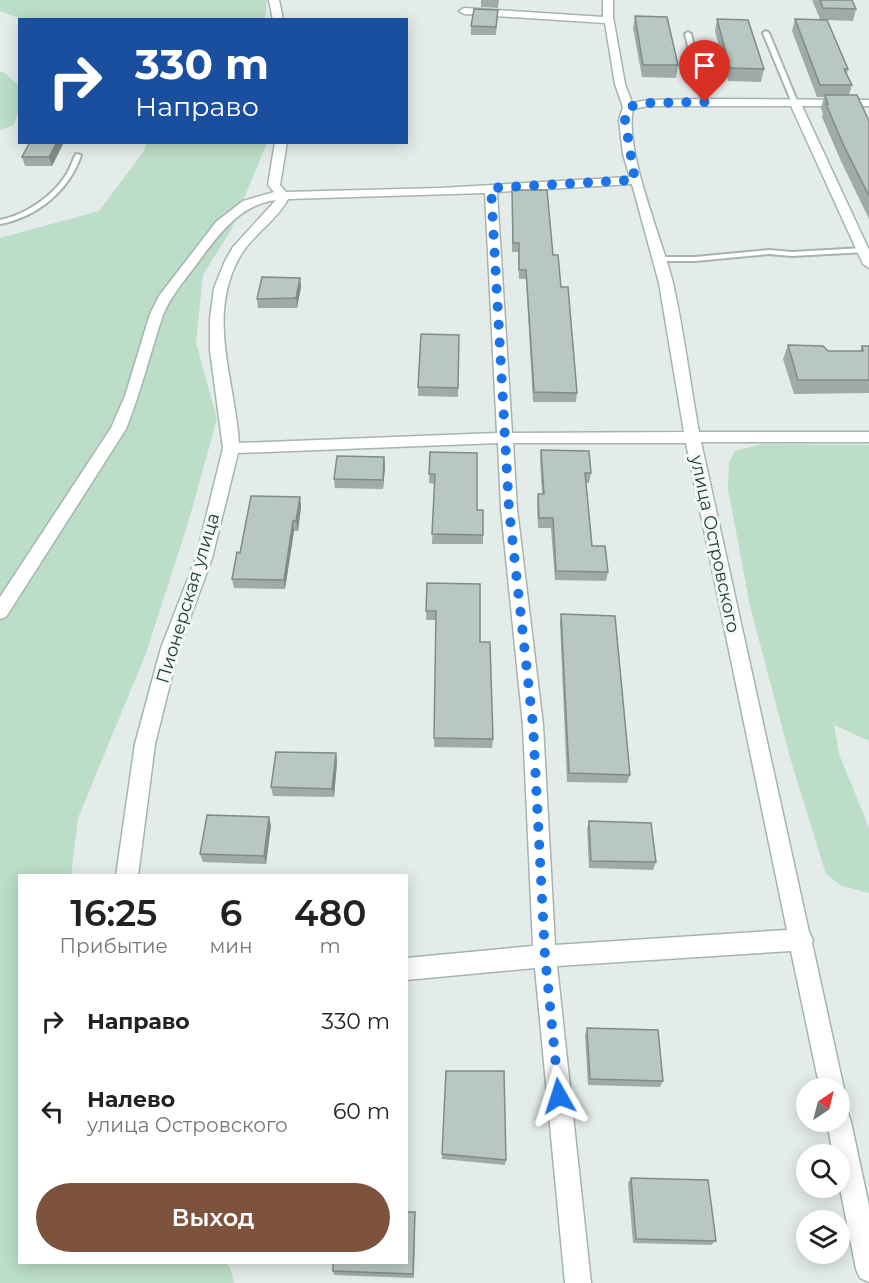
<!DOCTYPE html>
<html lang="ru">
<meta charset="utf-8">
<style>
body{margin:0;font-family:Montserrat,sans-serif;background:#f6f6f6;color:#222;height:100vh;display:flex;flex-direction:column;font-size:22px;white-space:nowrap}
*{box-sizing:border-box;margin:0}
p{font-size:20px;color:#767676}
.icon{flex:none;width:33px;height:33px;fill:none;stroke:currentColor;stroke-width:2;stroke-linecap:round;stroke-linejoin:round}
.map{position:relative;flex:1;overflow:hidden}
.side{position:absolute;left:18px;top:874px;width:390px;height:390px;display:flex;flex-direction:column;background:#fff;border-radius:0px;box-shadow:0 3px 15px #0003}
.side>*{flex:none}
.hud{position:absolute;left:18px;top:18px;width:390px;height:126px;border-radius:0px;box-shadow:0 3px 15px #0003;background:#1a4fa0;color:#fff;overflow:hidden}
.needle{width:39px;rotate:35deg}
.fabs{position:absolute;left:796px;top:1078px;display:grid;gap:12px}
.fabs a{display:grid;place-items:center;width:54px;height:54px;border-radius:50%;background:#fff;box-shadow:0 3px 15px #0003;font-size:30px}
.pin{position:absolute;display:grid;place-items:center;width:51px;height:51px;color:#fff;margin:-62px -26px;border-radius:50% 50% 50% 0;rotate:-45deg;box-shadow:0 0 6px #0007}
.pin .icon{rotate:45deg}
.me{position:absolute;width:66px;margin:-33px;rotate:354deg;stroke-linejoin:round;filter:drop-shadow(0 0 4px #0008)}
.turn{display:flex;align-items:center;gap:21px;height:126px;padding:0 18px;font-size:27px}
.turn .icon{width:78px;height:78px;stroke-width:2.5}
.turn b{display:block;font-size:42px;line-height:51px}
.eta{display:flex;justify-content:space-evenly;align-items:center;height:102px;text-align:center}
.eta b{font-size:36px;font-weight:600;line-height:42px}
.cta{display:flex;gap:12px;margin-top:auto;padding:12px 18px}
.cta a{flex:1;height:69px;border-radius:36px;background:#7e533d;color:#fff;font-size:24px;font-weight:600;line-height:69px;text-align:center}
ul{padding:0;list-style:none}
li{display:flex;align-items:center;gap:18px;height:90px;padding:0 18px}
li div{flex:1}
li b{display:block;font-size:22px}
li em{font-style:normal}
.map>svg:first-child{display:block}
.green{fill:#bcddc8}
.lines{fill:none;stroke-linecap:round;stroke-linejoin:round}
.service-casing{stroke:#a6b4b0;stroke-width:4}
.minor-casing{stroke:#a6b4b0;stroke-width:3}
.service{fill:#fff;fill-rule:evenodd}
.minor{fill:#fff;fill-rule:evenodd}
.wall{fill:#9eaba7}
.shaded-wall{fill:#818b88}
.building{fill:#b8c7c2;stroke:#818b88;stroke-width:1.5}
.route{stroke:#1a73e8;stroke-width:10;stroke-dasharray:0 18}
.labels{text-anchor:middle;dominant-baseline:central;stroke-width:6;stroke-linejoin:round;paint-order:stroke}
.street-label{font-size:18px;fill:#233d38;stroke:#f3f9f7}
</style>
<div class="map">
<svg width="869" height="1283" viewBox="0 0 869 1283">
<rect width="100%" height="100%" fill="#e3ece9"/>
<!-- green -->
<g class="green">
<path d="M0,0H267L265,20L21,19L0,11Z"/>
<path d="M0,72L5,73L20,87L19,107L14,125L0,130Z"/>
<path d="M146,143H267L231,230L203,275L196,343L217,419L188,523L146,653L78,818L71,876H20V1263H226L230,1267L234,1283H0V238L99,211L144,151Z"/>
<path d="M762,444L869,445V741L834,725L839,754L869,828V893L842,886L826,874L791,761L750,606L728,489L729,462L735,451Z"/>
</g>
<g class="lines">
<defs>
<g id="service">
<path d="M766,31L769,33L798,103L797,104L792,103L763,33Z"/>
<path d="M688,32L691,34L707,103L702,102L685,34Z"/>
<path d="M76,154L81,155C69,191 37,217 0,224V220C25,215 52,197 66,175C70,169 72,161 76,154Z"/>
<path d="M863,248L867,250L866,252L792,256L769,254L695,261H659L655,259L659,257H695L769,250L792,252Z"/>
</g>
<g id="minor">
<path d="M269,0H279L283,20H273Z"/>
<path d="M603,0H613V17L625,84L632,103L648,100L705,99L869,100V106H802L869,250V268L863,264L791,106H648L633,109C624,151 662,238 673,283C684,332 690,383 699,432H869V442H701L809,932L813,940L812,943L844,1089L840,1098V1089H820L791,951L557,966L591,1283H565L535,968L406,980V958L533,946L523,725L501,509L498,443L238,453L212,558L179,648L155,744L138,876H116L135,744L161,648L196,558L223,448L210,350V319L214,288L225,261L233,247L276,200C237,205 215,240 193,269C182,283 170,298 163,315C150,353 141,392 126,429L6,617L0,619V597L111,428L125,396L150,314L159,296L216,222L243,201L274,192L268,185L275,142H287L280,185L286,192L440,188L630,177L623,154L619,120L623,107L615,84L605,23L464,14L459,11L464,8L603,17ZM632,184L659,283L684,432L512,433L497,192ZM485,193L497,433L239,443C235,381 207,319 238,260C250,236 276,222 288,199ZM513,443H686L787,930L555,945L543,725L517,509Z"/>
<path d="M840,1110L848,1113L851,1122L869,1206V1282L860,1278L856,1269L840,1188V1155H833L827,1122H840Z"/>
</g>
</defs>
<!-- service casing -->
<use href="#service" class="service-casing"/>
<!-- minor casing -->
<use href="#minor" class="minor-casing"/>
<!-- service -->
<use href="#service" class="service"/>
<!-- minor -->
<use href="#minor" class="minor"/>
</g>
<!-- wall -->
<g class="wall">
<path d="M481,0H499L498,8L481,7Z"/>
<path d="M812,0H852L856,9L853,21L827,20L848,69L847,74L852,85L849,95L869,121V219L840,159L822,117L823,114L821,108L824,97H817L792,31L795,19H820Z"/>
<path d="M498,10L496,35H471V26Z"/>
<path d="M635,16L678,65L676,78L642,77L633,28Z"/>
<path d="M717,19L764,69L761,82L728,81L715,31Z"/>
<path d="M64,142L52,166H25L22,157Z"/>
<path d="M512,190L553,255L561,287L577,393L576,402H533L526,279H519L518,252H512Z"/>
<path d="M300,278L301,287L297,308H258L257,299Z"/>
<path d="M459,335L458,397L418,396V387Z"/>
<path d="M788,345L828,351H860L862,346H869V393L794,394L783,359Z"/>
<path d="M541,450L591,473L589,483H586L592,546L608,572L606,581L555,580L551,528H538L537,504L538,494H542L540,460Z"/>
<path d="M430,452L477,510L483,535V544H432L435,484L429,483Z"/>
<path d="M384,457L385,467L383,489L335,488L334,479Z"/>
<path d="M300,497L301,507L298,531H294L285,589L234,588L232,579L240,553Z"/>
<path d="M427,583L480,642L493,739L492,748L434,747L436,620H426Z"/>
<path d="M561,614L630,775L627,783L567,782L560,624Z"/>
<path d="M336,753L337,762L334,797L273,796L271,787Z"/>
<path d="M589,821L656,862L653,870L589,868L587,829Z"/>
<path d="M271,825L266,864L203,862L200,854Z"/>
<path d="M587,1028L663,1081L660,1087L588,1085L585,1035Z"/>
<path d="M446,1071L506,1160L505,1165L442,1159Z"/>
<path d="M631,1178L716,1241L711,1245L633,1243L628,1183Z"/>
<path d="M415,1212L414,1278L334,1275L333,1271Z"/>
</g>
<!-- shaded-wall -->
<g class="shaded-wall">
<path d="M57,142H64L52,166L49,157Z"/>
<path d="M300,278L301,287L297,308L296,298Z"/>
<path d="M384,457L385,467L383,489V480Z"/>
<path d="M300,497L301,507L298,531L296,521Z"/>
<path d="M293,521L294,531L285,589L284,580Z"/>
<path d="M336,753L337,762L334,797L332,789Z"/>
<path d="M269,817L271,825L266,864L264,856Z"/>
</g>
<!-- building -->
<g class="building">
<path d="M820,0H852L856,9L823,8Z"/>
<path d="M474,9L498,10L496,27L471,26Z"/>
<path d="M635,16L667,17L678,65H643Z"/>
<path d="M717,19L748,20L764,69L730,68Z"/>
<path d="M795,19L827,20L848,69H844L852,85H820Z"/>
<path d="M825,95H857L869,121V196L844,146L826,104H828Z"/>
<path d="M30,142H57L49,157H22Z"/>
<path d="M512,190H547L553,255H558L561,287H568L577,393L534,392L526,270H519V243H513Z"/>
<path d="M262,277L300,278L296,298L257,299Z"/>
<path d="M421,334L459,335L458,388L418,387Z"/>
<path d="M788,345L823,346L828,351H863L862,346H869V380H798Z"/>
<path d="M541,450L589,451L591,473H585L592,546H605L608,572L556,571L553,518H539L538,494H544Z"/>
<path d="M430,452L477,453V510H483V535L432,534L435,474H429Z"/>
<path d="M337,456L384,457L383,480L334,479Z"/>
<path d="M251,496L300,497L296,521H293L284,580L232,579L237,552L240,553Z"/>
<path d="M427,583L480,584V642H490L493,739L434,738L436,611H426Z"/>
<path d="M561,614L615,616L630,775L569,773Z"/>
<path d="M276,752L336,753L332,789L271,787Z"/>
<path d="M207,815L269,817L264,856L200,854Z"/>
<path d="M589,821L651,823L656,862L591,861Z"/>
<path d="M587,1028L658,1030L663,1081L590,1079Z"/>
<path d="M446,1071H504L506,1160L442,1154Z"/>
<path d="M631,1178L708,1180L716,1241L636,1239Z"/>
<path d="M406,1212H415L413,1274L333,1271V1263H406Z"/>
</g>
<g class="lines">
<!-- route -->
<path class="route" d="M559,1096L545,956L533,725L509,509L491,188L635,180L625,120L628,107L648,103L705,102"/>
</g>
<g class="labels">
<!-- street labels -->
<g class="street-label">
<text transform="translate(715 544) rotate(78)">улица Островского</text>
<text transform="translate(188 598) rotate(-73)">Пионерская улица</text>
</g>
</g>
</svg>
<div class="fabs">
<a><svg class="needle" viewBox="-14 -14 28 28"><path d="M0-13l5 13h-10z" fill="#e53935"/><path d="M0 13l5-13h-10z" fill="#767676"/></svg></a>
<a><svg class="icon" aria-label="search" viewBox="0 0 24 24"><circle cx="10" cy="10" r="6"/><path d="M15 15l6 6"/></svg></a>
<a><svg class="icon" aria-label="layers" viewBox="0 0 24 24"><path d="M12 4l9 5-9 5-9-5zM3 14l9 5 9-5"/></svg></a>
</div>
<div class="pin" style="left:705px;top:102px;background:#d93025"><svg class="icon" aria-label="arrive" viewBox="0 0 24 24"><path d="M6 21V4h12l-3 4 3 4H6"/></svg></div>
<svg class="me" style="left:559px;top:1096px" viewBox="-20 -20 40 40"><path d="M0-17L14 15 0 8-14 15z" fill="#1a73e8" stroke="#fff" stroke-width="4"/></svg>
<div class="hud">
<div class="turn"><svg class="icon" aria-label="right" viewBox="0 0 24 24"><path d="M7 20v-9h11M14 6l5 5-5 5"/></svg><div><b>330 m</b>Направо</div></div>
</div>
<section class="side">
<div class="eta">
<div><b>16:25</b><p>Прибытие</p></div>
<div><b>6</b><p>мин</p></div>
<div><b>480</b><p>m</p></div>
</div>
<ul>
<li><svg class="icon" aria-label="right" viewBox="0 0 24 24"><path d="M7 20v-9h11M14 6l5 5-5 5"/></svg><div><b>Направо</b></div><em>330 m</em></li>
<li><svg class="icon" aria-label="left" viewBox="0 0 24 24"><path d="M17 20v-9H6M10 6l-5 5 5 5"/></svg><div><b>Налево</b><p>улица Островского</p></div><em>60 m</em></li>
</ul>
<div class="cta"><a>Выход</a></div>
</section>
</div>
